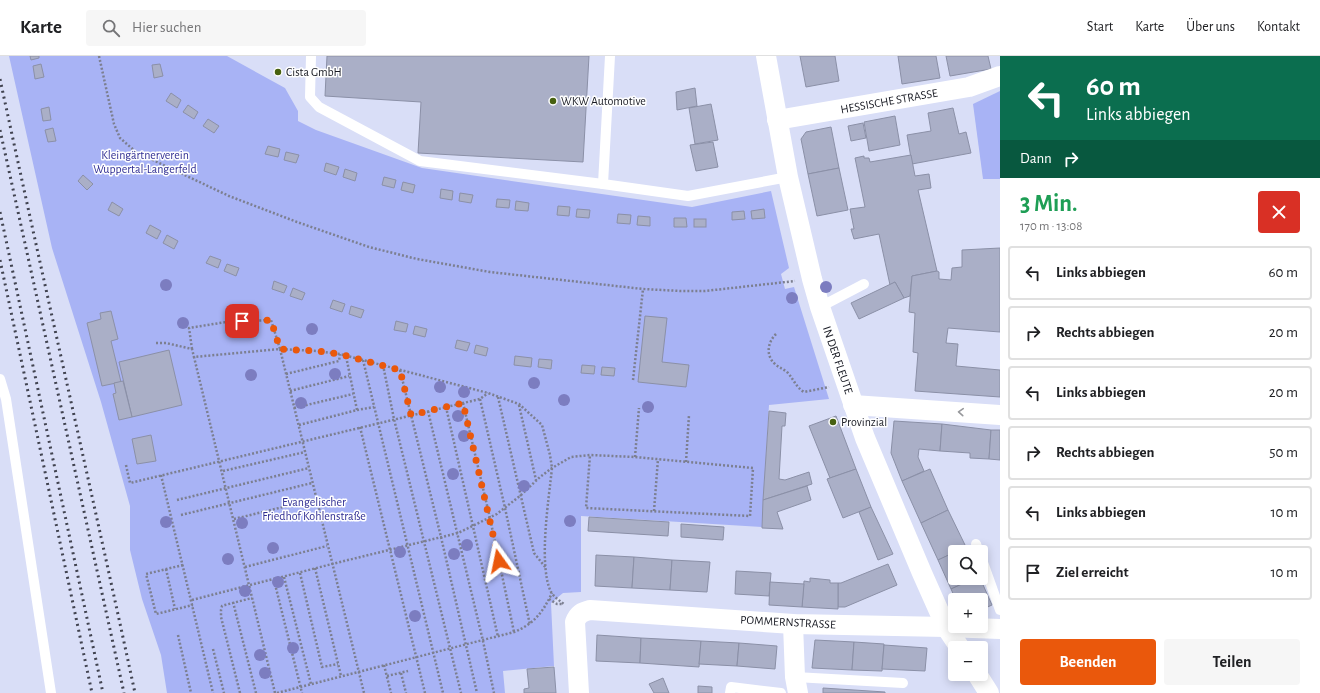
<!DOCTYPE html>
<html lang="de">
<meta charset="utf-8">
<style>
body{margin:0;font-family:"Alegreya Sans",sans-serif;background:#f6f6f6;color:#202124;height:100vh;display:flex;flex-direction:column;font-size:15px;white-space:nowrap}
*{box-sizing:border-box;margin:0}
p{font-size:13px;color:#757577}
.icon{flex:none;width:22px;height:22px;fill:none;stroke:currentColor;stroke-width:2;stroke-linecap:round;stroke-linejoin:round}
.map{position:relative;flex:1;overflow:hidden}
.side{display:flex;flex-direction:column;background:#fff;width:320px}
.side>*{flex:none}
.hud{background:#0b6e4f;color:#fff;overflow:hidden}
.fabs{position:absolute;left:948px;top:489px;display:grid;gap:8px}
.fabs a{display:grid;place-items:center;width:40px;height:40px;border-radius:4px;background:#fff;box-shadow:0 2px 10px #0003;font-size:20px}
.pin{position:absolute;display:grid;place-items:center;width:34px;height:34px;color:#fff;margin:-17px;border-radius:8px;box-shadow:0 2px 6px #0006}
.me{position:absolute;width:44px;margin:-22px;rotate:348deg;stroke-linejoin:round;filter:drop-shadow(0 0 3px #0008)}
.turn{display:flex;align-items:center;gap:14px;height:84px;padding:0 20px;font-size:18px}
.turn .icon{width:52px;height:52px;stroke-width:2.5}
.turn b{display:block;font-size:28px;line-height:34px}
.then{display:flex;align-items:center;height:38px;padding:0 20px;background:#0003;gap:8px;font-size:15px}
.round{display:grid;place-items:center;flex:none;width:42px;height:42px;border-radius:4px;background:#f6f6f6}
.summary{display:flex;align-items:center;justify-content:space-between;height:68px;padding:0 20px}
h1{font-size:24px;font-weight:600;line-height:30px;color:#1e9e55}
.action{display:flex;gap:8px;margin-top:auto;padding:8px 20px}
.action a{flex:1;height:46px;border-radius:4px;background:#ea580c;color:#fff;font-size:16px;font-weight:600;line-height:46px;text-align:center}
.action a+a{background:#f6f6f6;color:#202124}
ul{padding:0;list-style:none}
li{display:flex;align-items:center;gap:12px;height:54px;margin:0 8px 6px;padding:0 12px;border:2px solid #e0e0e0;border-radius:4px}
li div{flex:1}
li b{display:block;font-size:15px}
li em{font-style:normal}
header{display:flex;align-items:center;gap:24px;box-sizing:border-box;height:56px;padding:0 20px;background:#fff;border-bottom:1px solid #e0e0e0}
header strong{font-size:19px}
nav{display:flex;gap:22px;margin-inline-start:auto;font-size:14px}
.search{width:280px;height:36px;background:#f6f6f6;display:flex;align-items:center;gap:10px;box-sizing:border-box;padding:0 14px;border-radius:4px;color:#757577;font-size:15px}
main{display:flex;flex:1;min-height:0}
.map>svg:first-child{display:block}
.green{fill:#a8b3f5}
.building{fill:#aaafc7;stroke:#8b90a7}
.lines{fill:none;stroke-linecap:round;stroke-linejoin:round}
.path{stroke:#7c7f90;stroke-width:2.5;stroke-dasharray:2 2;stroke-linecap:butt}
.lane{stroke:#fff;stroke-width:10}
.street{stroke:#fff;stroke-width:20}
.rail{stroke:#414350;stroke-width:3;stroke-dasharray:2 4;stroke-linecap:butt}
.tree{fill:#7c7dc0}
.oneway{stroke:#97989c}
.route{stroke:#ea580c;stroke-width:7;stroke-dasharray:0 12.6}
.poi-dot{fill:#476110;stroke:#fff;stroke-width:1.5}
.labels{text-anchor:middle;dominant-baseline:central;stroke-width:3;stroke-linejoin:round;paint-order:stroke}
.poi-label{font-size:12px;fill:#181a23;stroke:#fff;text-anchor:start}
.street-label{font-size:12px;fill:#181a23;stroke:#fff}
.park-label{font-size:12px;fill:#302e93;stroke:#fff}
</style>
<header>
<strong>Karte</strong>
<div class="search"><svg class="icon" aria-label="search" viewBox="0 0 24 24"><circle cx="10" cy="10" r="6"/><path d="M15 15l6 6"/></svg>Hier suchen</div>
<nav><a>Start</a><a>Karte</a><a>Über uns</a><a>Kontakt</a></nav>
</header>
<main>
<div class="map">
<svg width="1000" height="637" viewBox="0 0 1000 637">
<rect width="100%" height="100%" fill="#d9def7"/>
<!-- green -->
<g class="green">
<path d="M9,0H227L285,32L298,55V65L316,74L422,112L692,151L771,135L789,212L781,218L785,233L794,231L829,343L769,349L762,471L581,460V536L563,537L551,547L554,610L503,615L505,637H167L161,599L142,543L130,494V450L101,346L52,192Z"/>
<path d="M1000,35V123H983L973,48Z"/>
</g>
<!-- building -->
<g class="building">
<path d="M30,0H39V2L31,4Z"/>
<path d="M327,0H589L583,106L418,97L421,46L325,40Z"/>
<path d="M800,0H835L839,25L806,31Z"/>
<path d="M898,0H936L940,22L902,28Z"/>
<path d="M946,0H988L991,13L950,20Z"/>
<path d="M41,8L44,21L35,23L33,10Z"/>
<path d="M160,8L163,20L154,22L152,9Z"/>
<path d="M695,32L697,50L677,54L676,36Z"/>
<path d="M171,37L181,44L177,52L166,45Z"/>
<path d="M711,48L718,84L695,88L689,52Z"/>
<path d="M188,49L198,56L194,63L183,56Z"/>
<path d="M49,51L51,64L43,65L41,53Z"/>
<path d="M953,52L959,78L966,76L971,97L912,108L907,79L931,75L928,57Z"/>
<path d="M895,60L900,89L869,95L864,66Z"/>
<path d="M208,63L219,70L214,77L203,70Z"/>
<path d="M863,67L866,82L851,85L848,70Z"/>
<path d="M831,71L839,112L808,118L801,83L806,76Z"/>
<path d="M53,72L56,85L48,86L45,74Z"/>
<path d="M713,86L718,111L696,115L690,89Z"/>
<path d="M268,90L280,93L278,101L265,98Z"/>
<path d="M286,96L299,99L296,107L284,104Z"/>
<path d="M911,99L915,120L929,118L931,132L918,134L937,215L912,220L910,240L904,242L895,226L890,229L879,178L854,183L851,173H854L850,153L865,151L855,102L864,100V102H869L870,106Z"/>
<path d="M326,107L339,111L336,119L324,115Z"/>
<path d="M839,112L848,154L817,160L808,118Z"/>
<path d="M345,113L357,117L355,125L343,121Z"/>
<path d="M83,119L93,128L87,134L78,125Z"/>
<path d="M384,121L396,124L394,132L382,129Z"/>
<path d="M403,126L415,129L413,137L401,134Z"/>
<path d="M441,133L453,135L452,144L440,142Z"/>
<path d="M460,137L473,139L471,147L459,145Z"/>
<path d="M497,143L510,144L509,152L496,151Z"/>
<path d="M516,145L529,147L528,155L515,154Z"/>
<path d="M112,146L123,153L119,160L108,154Z"/>
<path d="M558,150L570,151L569,160L557,159Z"/>
<path d="M577,153L590,154L589,162L576,161Z"/>
<path d="M764,153L765,162L752,163L751,155Z"/>
<path d="M744,155L745,163L732,164V156Z"/>
<path d="M618,158L631,159L630,168L617,167Z"/>
<path d="M638,160L650,161V170L637,169Z"/>
<path d="M674,162H686L687,171H674Z"/>
<rect x="694" y="163" width="12" height="8"/>
<path d="M150,169L161,175L157,183L146,177Z"/>
<path d="M167,179L178,185L174,193L163,187Z"/>
<path d="M1000,192V276L948,272L946,287L958,288L956,310L1000,314V341L915,335L918,297L913,296L915,257L909,256L912,220L937,215L939,216V223L951,224L952,212L962,211V194Z"/>
<path d="M210,200L221,204L218,212L206,207Z"/>
<path d="M227,208L239,212L236,220L224,215Z"/>
<path d="M274,225L287,230L284,237L272,233Z"/>
<path d="M895,226L904,242L859,263L851,247Z"/>
<path d="M293,232L305,237L302,244L290,240Z"/>
<path d="M333,244L345,248L342,256L330,252Z"/>
<path d="M351,250L364,254L361,262L349,258Z"/>
<path d="M111,255L118,283L111,285L121,326L102,330L87,267L101,263L100,257Z"/>
<path d="M645,260L667,262L662,306L689,309L686,331L638,326Z"/>
<path d="M396,265L408,268L406,276L394,274Z"/>
<path d="M415,270L427,273L425,281L413,278Z"/>
<path d="M457,284L470,287L467,295L455,292Z"/>
<path d="M476,289L488,292L486,300L474,297Z"/>
<path d="M169,294L182,349L132,361L119,306Z"/>
<path d="M515,300L532,302L531,311L514,309Z"/>
<path d="M539,303L552,304L551,313L538,311Z"/>
<path d="M582,309L595,310L594,318L581,317Z"/>
<path d="M602,311L615,312L614,320L601,319Z"/>
<path d="M123,325L132,361L119,364L113,338L116,337L114,327Z"/>
<path d="M769,355L786,357L785,370H782L779,423L785,424L809,416L812,428L763,444Z"/>
<path d="M836,360L856,413L830,422L809,370Z"/>
<path d="M894,365L942,368L940,395L919,393L918,401L924,415L902,425L891,397Z"/>
<path d="M942,368L991,374L989,403L970,402V397L940,395Z"/>
<path d="M991,374H1000V404L989,403Z"/>
<path d="M151,379L156,405L137,408L132,383Z"/>
<path d="M856,413L871,451L843,462L827,423Z"/>
<path d="M930,413L948,454L921,467L902,425Z"/>
<path d="M807,430L811,444L777,456L783,473L762,472L763,444Z"/>
<path d="M871,451L893,498L878,504L859,456Z"/>
<path d="M948,454L966,491L938,504L921,467Z"/>
<path d="M589,461L669,466L668,480L588,475Z"/>
<path d="M681,468L724,471L723,484L681,481Z"/>
<path d="M966,491L968,496H955V522H975L951,533L938,504Z"/>
<path d="M596,499L634,501L632,532L595,530Z"/>
<path d="M634,501L672,504L670,534L632,532Z"/>
<path d="M672,504L710,506L707,536L670,534Z"/>
<path d="M888,508L897,529L845,551H838V527H841Z"/>
<path d="M736,515L771,517L769,540L735,538Z"/>
<path d="M810,522L830,524V527H838V553L802,551L804,525L810,526Z"/>
<path d="M975,522H980L992,549L981,554V544H956L951,533Z"/>
<path d="M770,526L804,528L802,551L769,549Z"/>
<path d="M597,579L641,582L640,607L596,605Z"/>
<path d="M641,582L701,585L699,611L640,607Z"/>
<path d="M815,584L854,586L852,614L812,612Z"/>
<path d="M701,585L739,587L737,610L699,608Z"/>
<path d="M854,586L884,588L882,615L852,614Z"/>
<path d="M739,587L777,590L775,613L737,610Z"/>
<path d="M884,589L927,592L925,615L882,613Z"/>
<path d="M554,611L556,637H524V633L529,632L527,613Z"/>
<path d="M663,622L669,637H654L649,628Z"/>
<path d="M698,630L712,631V637H698Z"/>
<path d="M823,632L885,636V637H823Z"/>
</g>
<g class="lines">
<!-- path -->
<g class="path">
<path d="M99,0L114,68L120,82L136,96L229,140L297,166L369,191L417,203L490,216L643,233L681,235H705L795,225"/>
<path d="M776,278C768,286 765,299 775,308C779,312 784,313 788,317C794,324 796,331 804,336L829,331"/>
<path d="M156,287H166L192,293L194,301"/>
<path d="M192,293L189,272L226,266L271,264L280,293L317,295L340,298L488,337L519,348L542,369L550,399L552,412C549,442 538,509 551,536C554,541 560,545 565,549"/>
<path d="M363,304L443,637"/>
<path d="M383,309L394,363L461,637"/>
<path d="M400,314L441,481L477,637"/>
<path d="M286,318L339,305L340,298"/>
<path d="M633,324L643,233"/>
<path d="M290,335L349,320"/>
<path d="M498,341L534,497L546,512"/>
<path d="M480,343L505,452L530,569"/>
<path d="M463,347L490,462L514,576"/>
<path d="M519,349L536,424"/>
<path d="M446,351L498,581"/>
<path d="M294,352L353,338"/>
<path d="M357,354L374,351"/>
<path d="M428,355L483,585L494,637"/>
<path d="M299,369L357,354L346,300"/>
<path d="M360,371L425,637"/>
<path d="M635,401L639,352"/>
<path d="M686,406L689,359"/>
<path d="M126,409L130,427L480,343L488,337"/>
<path d="M223,415L305,396"/>
<path d="M161,419L213,637"/>
<path d="M177,444L309,412"/>
<path d="M654,455L658,403"/>
<path d="M181,459L312,427"/>
<path d="M234,463L316,443"/>
<path d="M183,509L146,518L156,558L193,549"/>
<path d="M245,511L327,490"/>
<path d="M315,512L341,620"/>
<path d="M166,513L175,553"/>
<path d="M300,517L322,611L338,608"/>
<path d="M284,521L311,628"/>
<path d="M274,524L302,637"/>
<path d="M549,543L557,548H563"/>
<path d="M192,544L332,508L458,477L497,458L521,439L540,421L552,412L571,401L590,399L635,401L753,412L750,460L586,452L590,399"/>
<path d="M233,546L256,637"/>
<path d="M178,579L191,637"/>
<path d="M213,593L224,637"/>
<path d="M384,609L391,637"/>
<path d="M401,617L406,637"/>
<path d="M387,620L408,615"/>
<path d="M240,637L221,561V554L222,550L225,549L252,542"/>
<path d="M275,637L194,301L280,293L364,637"/>
<path d="M277,637L514,576C534,568 543,556 552,537"/>
</g>
<!-- lane -->
<g class="lane">
<path d="M311,0L310,41L319,51L420,105L603,128"/>
<path d="M610,0L603,128L688,140L788,121"/>
<path d="M820,251L864,228"/>
<path d="M0,323L6,343L51,637"/>
<path d="M976,488L979,496"/>
<path d="M981,501L1000,554"/>
<path d="M795,621L903,627"/>
<path d="M730,637L731,631L781,637"/>
</g>
<!-- street -->
<g class="street">
<path d="M766,0L788,121L812,223L820,251L865,382L922,517L946,571L960,592"/>
<path d="M777,64L969,31L1000,20"/>
<path d="M853,349L1000,359"/>
<path d="M793,568L795,621L798,637"/>
<path d="M977,618L989,637"/>
<path d="M579,637L575,566C578,558 582,556 590,554L793,568L946,571L1000,573"/>
</g>
<!-- rail -->
<g class="rail">
<path d="M0,23C44,228 91,432 135,637"/>
<path d="M0,74L124,637"/>
<path d="M0,156L103,637"/>
<path d="M0,204L92,637"/>
</g>
</g>
<!-- trees -->
<g class="tree">
<circle cx="166" cy="229" r="6"/>
<circle cx="826" cy="231" r="6"/>
<circle cx="792" cy="242" r="6"/>
<circle cx="183" cy="267" r="6"/>
<circle cx="312" cy="273" r="6"/>
<circle cx="335" cy="318" r="6"/>
<circle cx="251" cy="319" r="6"/>
<circle cx="534" cy="327" r="6"/>
<circle cx="440" cy="331" r="6"/>
<circle cx="464" cy="336" r="6"/>
<circle cx="564" cy="344" r="6"/>
<circle cx="301" cy="347" r="6"/>
<circle cx="648" cy="351" r="6"/>
<circle cx="458" cy="360" r="6"/>
<circle cx="464" cy="380" r="6"/>
<circle cx="453" cy="418" r="6"/>
<circle cx="524" cy="430" r="6"/>
<circle cx="570" cy="465" r="6"/>
<circle cx="166" cy="466" r="6"/>
<circle cx="242" cy="467" r="6"/>
<circle cx="467" cy="489" r="6"/>
<circle cx="273" cy="492" r="6"/>
<circle cx="400" cy="496" r="6"/>
<circle cx="454" cy="498" r="6"/>
<circle cx="228" cy="503" r="6"/>
<circle cx="278" cy="526" r="6"/>
<circle cx="245" cy="535" r="6"/>
<circle cx="415" cy="560" r="6"/>
<circle cx="293" cy="592" r="6"/>
<circle cx="260" cy="599" r="6"/>
<circle cx="265" cy="617" r="6"/>
</g>
<!-- one-way arrows -->
<defs><path id="oneway-chevron" d="M-2-3.5L2.5 0L-2 3.5" fill="none" stroke-width="1.6" stroke-linecap="round" stroke-linejoin="round"/></defs>
<use class="oneway" href="#oneway-chevron" transform="translate(961 356) rotate(-176)"/>
<g class="lines">
<!-- route -->
<path class="route" d="M242,265L271,264L280,293L317,295L340,298L400,314L411,359L463,347L499,505"/>
</g>
<!-- markers -->
<g class="poi-dot">
<circle cx="278" cy="16" r="4"/>
<circle cx="553" cy="45" r="4"/>
<circle cx="833" cy="366" r="4"/>
</g>
<g class="labels">
<!-- poi labels -->
<g class="poi-label">
<text x="286" y="16">Cista GmbH</text>
<text x="561" y="45">WKW Automotive</text>
<text x="841" y="366">Provinzial</text>
</g>
<!-- street labels -->
<g class="street-label">
<text transform="translate(889 45) rotate(-10)">HESSISCHE STRASSE</text>
<text transform="translate(838 304) rotate(71)">IN DER FLEUTE</text>
<text transform="translate(788 566) rotate(3)">POMMERNSTRASSE</text>
</g>
<!-- park labels -->
<g class="park-label">
<text x="145" y="99">Kleingärtnerverein<tspan x="145" dy="14">Wuppertal-Langerfeld</tspan></text>
<text x="314" y="446">Evangelischer<tspan x="314" dy="14">Friedhof Kohlenstraße</tspan></text>
</g>
</g>
</svg>
<div class="fabs">
<a><svg class="icon" aria-label="search" viewBox="0 0 24 24"><circle cx="10" cy="10" r="6"/><path d="M15 15l6 6"/></svg></a>
<a>+</a>
<a>−</a>
</div>
<div class="pin" style="left:242px;top:265px;background:#d93025"><svg class="icon" aria-label="arrive" viewBox="0 0 24 24"><path d="M6 21V4h12l-3 4 3 4H6"/></svg></div>
<svg class="me" style="left:499px;top:505px" viewBox="-20 -20 40 40"><path d="M0-17L14 15 0 8-14 15z" fill="#ea580c" stroke="#fff" stroke-width="4"/></svg>
</div>
<section class="side">
<div class="hud">
<div class="turn"><svg class="icon" aria-label="left" viewBox="0 0 24 24"><path d="M17 20v-9H6M10 6l-5 5 5 5"/></svg><div><b>60 m</b>Links abbiegen</div></div>
<div class="then">Dann<svg class="icon" aria-label="right" viewBox="0 0 24 24"><path d="M7 20v-9h11M14 6l5 5-5 5"/></svg></div>
</div>
<div class="summary"><div><h1>3 Min.</h1><p>170 m · 13:08</p></div><a class="round" style="background:#d93025;color:#fff"><svg class="icon" aria-label="close" viewBox="0 0 24 24"><path d="M6 6l12 12M18 6L6 18"/></svg></a></div>
<ul>
<li><svg class="icon" aria-label="left" viewBox="0 0 24 24"><path d="M17 20v-9H6M10 6l-5 5 5 5"/></svg><div><b>Links abbiegen</b></div><em>60 m</em></li>
<li><svg class="icon" aria-label="right" viewBox="0 0 24 24"><path d="M7 20v-9h11M14 6l5 5-5 5"/></svg><div><b>Rechts abbiegen</b></div><em>20 m</em></li>
<li><svg class="icon" aria-label="left" viewBox="0 0 24 24"><path d="M17 20v-9H6M10 6l-5 5 5 5"/></svg><div><b>Links abbiegen</b></div><em>20 m</em></li>
<li><svg class="icon" aria-label="right" viewBox="0 0 24 24"><path d="M7 20v-9h11M14 6l5 5-5 5"/></svg><div><b>Rechts abbiegen</b></div><em>50 m</em></li>
<li><svg class="icon" aria-label="left" viewBox="0 0 24 24"><path d="M17 20v-9H6M10 6l-5 5 5 5"/></svg><div><b>Links abbiegen</b></div><em>10 m</em></li>
<li><svg class="icon" aria-label="arrive" viewBox="0 0 24 24"><path d="M6 21V4h12l-3 4 3 4H6"/></svg><div><b>Ziel erreicht</b></div><em>10 m</em></li>
</ul>
<div class="action"><a>Beenden</a><a>Teilen</a></div>
</section>
</main>
